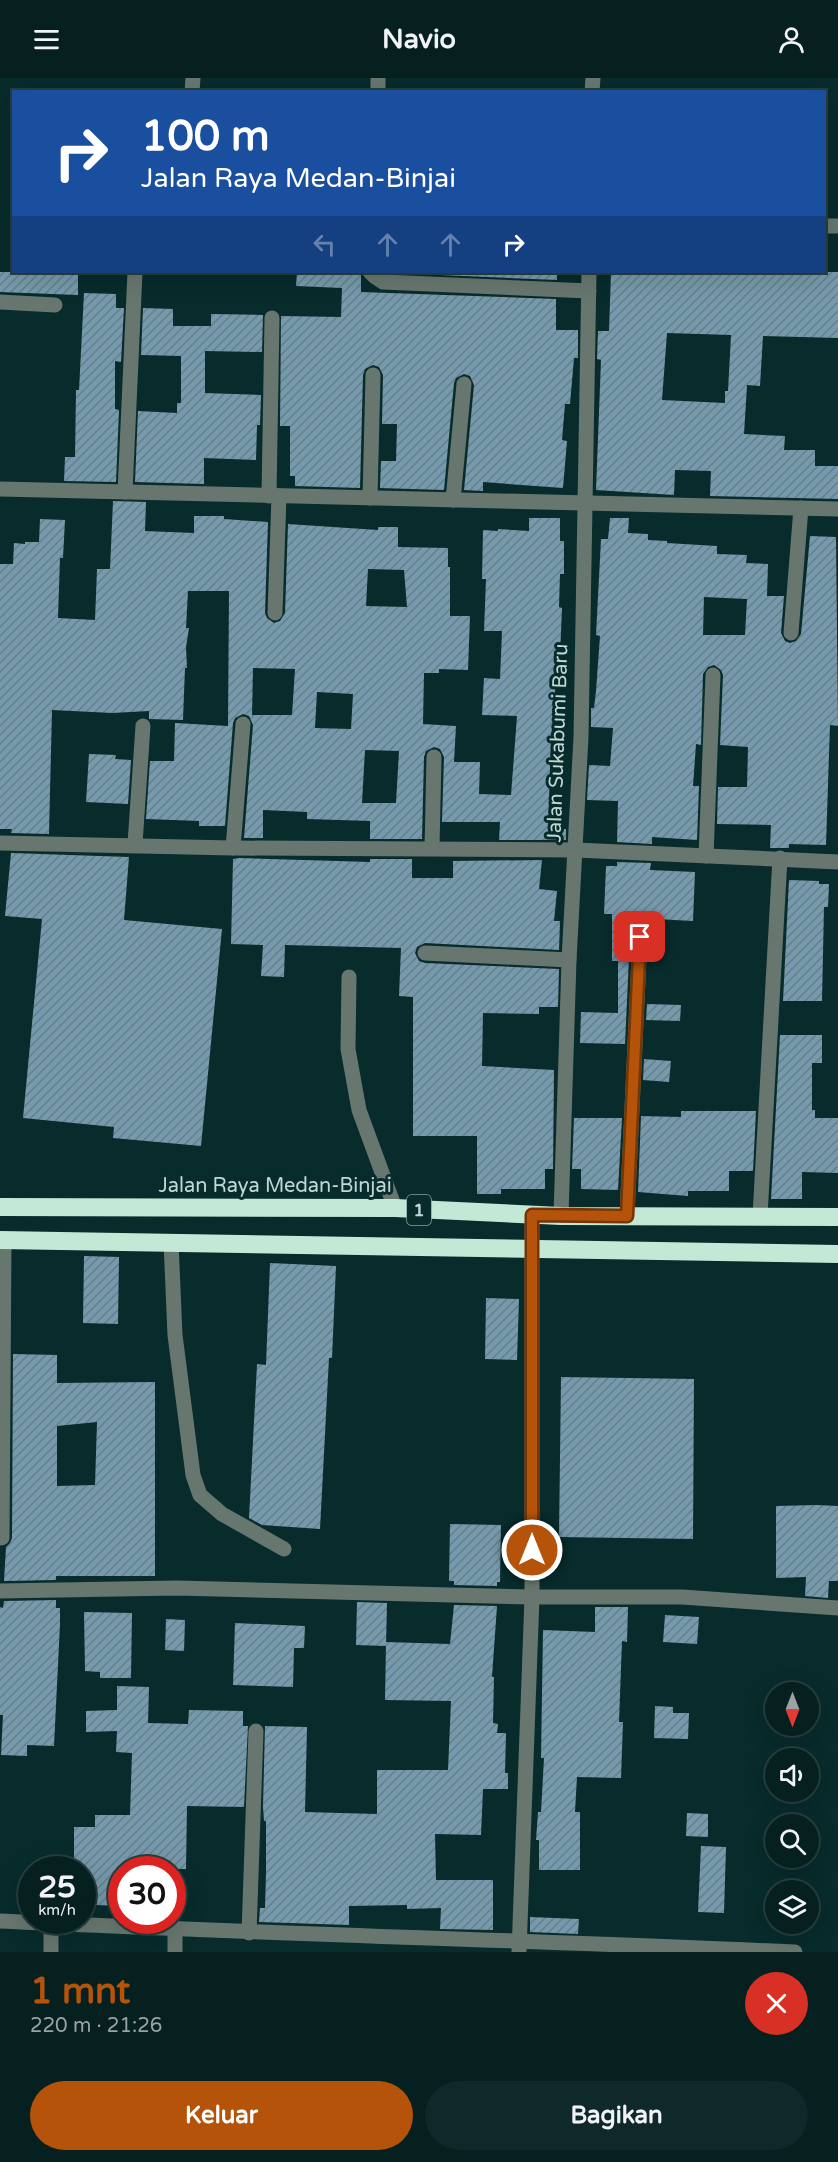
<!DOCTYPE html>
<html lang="id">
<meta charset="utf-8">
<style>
body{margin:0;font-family:"Varela Round",sans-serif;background:#0f2829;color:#f1f3f6;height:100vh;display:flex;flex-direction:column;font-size:22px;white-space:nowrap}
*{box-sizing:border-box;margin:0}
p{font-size:20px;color:#98a3a5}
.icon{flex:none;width:33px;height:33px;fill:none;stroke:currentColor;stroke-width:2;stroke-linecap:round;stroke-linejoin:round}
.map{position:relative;height:1874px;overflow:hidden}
.side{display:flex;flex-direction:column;background:#062020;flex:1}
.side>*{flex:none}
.banner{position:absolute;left:12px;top:12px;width:814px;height:183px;border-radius:0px;box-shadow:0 6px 24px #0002,0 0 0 2px #273e3e;background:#1a4fa0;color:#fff;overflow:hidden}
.needle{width:39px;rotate:180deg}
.tools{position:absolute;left:765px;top:1604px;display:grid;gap:12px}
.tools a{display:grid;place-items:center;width:54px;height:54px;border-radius:50%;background:#062020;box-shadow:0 6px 24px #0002,0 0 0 2px #273e3e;font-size:30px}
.speed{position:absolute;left:18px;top:1778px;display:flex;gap:12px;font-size:30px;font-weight:700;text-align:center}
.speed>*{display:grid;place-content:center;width:78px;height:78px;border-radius:50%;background:#062020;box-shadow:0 6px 24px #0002,0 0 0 2px #273e3e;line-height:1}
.speed small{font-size:15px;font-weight:400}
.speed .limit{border:9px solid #d22;background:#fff;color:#111}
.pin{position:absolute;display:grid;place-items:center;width:51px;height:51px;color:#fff;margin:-26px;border-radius:12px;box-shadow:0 3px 9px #0006}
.me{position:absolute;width:66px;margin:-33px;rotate:0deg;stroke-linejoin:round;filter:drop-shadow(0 0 4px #0008)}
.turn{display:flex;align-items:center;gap:21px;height:126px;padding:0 30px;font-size:27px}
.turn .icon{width:78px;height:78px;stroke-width:2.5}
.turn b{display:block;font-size:42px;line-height:51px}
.lanes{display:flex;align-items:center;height:57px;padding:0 30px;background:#0003;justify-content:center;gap:30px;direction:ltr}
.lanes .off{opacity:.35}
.round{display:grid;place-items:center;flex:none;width:63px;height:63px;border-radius:32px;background:#0f2829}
.headline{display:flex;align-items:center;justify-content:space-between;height:102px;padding:0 30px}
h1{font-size:36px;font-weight:700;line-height:45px;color:#b45309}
.action{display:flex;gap:12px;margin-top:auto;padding:12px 30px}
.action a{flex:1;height:69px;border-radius:36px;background:#b45309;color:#fff;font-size:24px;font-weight:700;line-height:69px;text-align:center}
.action a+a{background:#0f2829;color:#f1f3f6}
header{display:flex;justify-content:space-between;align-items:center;height:78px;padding:0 30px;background:#062020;font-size:27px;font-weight:700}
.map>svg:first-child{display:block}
.building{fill:url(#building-hatch);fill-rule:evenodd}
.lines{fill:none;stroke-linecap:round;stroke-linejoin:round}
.minor{stroke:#67766e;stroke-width:15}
.highway{stroke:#c3e9d6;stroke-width:18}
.route-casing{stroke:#753606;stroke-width:15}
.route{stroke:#b45309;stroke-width:10}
.labels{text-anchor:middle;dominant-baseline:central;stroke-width:6;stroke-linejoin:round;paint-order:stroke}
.shield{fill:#082b2b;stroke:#89a3a3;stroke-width:1.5}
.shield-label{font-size:18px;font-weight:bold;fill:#c0d6d7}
.street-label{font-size:20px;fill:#c0d6d7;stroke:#082b2b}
</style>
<header><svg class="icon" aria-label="menu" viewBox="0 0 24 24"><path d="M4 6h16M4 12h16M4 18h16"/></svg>Navio<svg class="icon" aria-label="person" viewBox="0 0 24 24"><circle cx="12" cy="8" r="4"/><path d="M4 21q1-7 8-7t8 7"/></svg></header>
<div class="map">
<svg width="838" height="1874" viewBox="0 0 838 1874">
<defs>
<pattern id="building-hatch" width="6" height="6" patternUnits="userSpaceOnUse" patternTransform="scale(1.5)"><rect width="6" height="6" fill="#769aac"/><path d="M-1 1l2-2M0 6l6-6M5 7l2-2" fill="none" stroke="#647f8c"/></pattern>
</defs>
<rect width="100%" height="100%" fill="#082b2b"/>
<!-- building -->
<g class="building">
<path d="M0,194H78V217L0,214Z"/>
<path d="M297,194H361V214L556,221V252H578V280H574L570,326H565L562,362L567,363L563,410L483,404V413L464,412L474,307L470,298L464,296L456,300L454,305L444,412L380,410L381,383H396L397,346H382L383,297L379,289L373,287L365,291L363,297L360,410L295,408V398H290V348H280L281,238L341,239L342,210L296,208Z"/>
<path d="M416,194H557V202L416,196Z"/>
<path d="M611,194H838V260L763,258L760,308L747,307L744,356L785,358L784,372H815V388H838V421L710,418L711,393L675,392L674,417L596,412L601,282L597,281L598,253H609ZM667,255L731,257L728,313H725V325L662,322Z"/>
<path d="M84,215L116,216V230H124L121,284L115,283V331L119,332L116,404L64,403L65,379H75L76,312H79Z"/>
<path d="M143,230L173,231V248H211V236L263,237L262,274L205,273V315L261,317L260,347H257L256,382L204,380V406L135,404L138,333L177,335V325H181V278L141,277Z"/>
<path d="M113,423L146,424L145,453L194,455V438H224V441L268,444L265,535L267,540L274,545L280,543L285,535L288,446L378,452V449H398V469L448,470V489H450V538H470L468,592L439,591V595H424L423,646L456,648L454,684H480L479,716L511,717L517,638L482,637L484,600L500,601L502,553H484L486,501H482L483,452L498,453V451L529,453V440H560V463H564V496H560L559,529L562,530L559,602H556L551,662L548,751H566V762H499L500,744H442L444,679L440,671L434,669L426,673L424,679L422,761H370V743L307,741V734L263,732V760H244L253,647L249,638L243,636L235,640L233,645L225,748H199V743L146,741L150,683H174L175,645L228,648L229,513H188L186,550H189L186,569L187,590H185L183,642L149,641V633L112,635L52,632L49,756L11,755L12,751H0V486H13L14,465L25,466V464H39L40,441L65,442L63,480H60L58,540L95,542L97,491H110ZM368,491L404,492L407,529L366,528ZM253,590L295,591L292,637H252ZM317,614L353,616L351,651L315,650ZM365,672L399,673L396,725H362Z"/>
<path d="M610,440H629L628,455L648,456V462L667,463V465L717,468V476L747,477L746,485L768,486L767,518H784L781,555L785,563L790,565L796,563L801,556L810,458L836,459L838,648L830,647L826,767L789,766V770H770L771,747L717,746L718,709H747L748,669L720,667L723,597L721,592L714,587L708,589L703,596L701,667L696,666L693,708H699L697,762L652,759V766L617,764L618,723L587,722L589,687L610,688L613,650L591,649V630H594L596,613L600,558L596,557L601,461H608ZM704,519L747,521L745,557H703Z"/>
<path d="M89,676L116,677L115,681L131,682L128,726L86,724Z"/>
<path d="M11,775L129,779L124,842L222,851L201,1068L113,1060L114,1049L23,1040L42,841L5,838Z"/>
<path d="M239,780L370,784V781H412V800H453V783L542,782L539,811L557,813L554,843H560L559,872L425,865L417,869L415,875L419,883L425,885L559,891L558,929H539V936L483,935L482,988L554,992L553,1091H545V1111H501V1116H477V1058H413V919L399,918L401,870L285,867L284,899L261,898L263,867L231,866L233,781Z"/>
<path d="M617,784L651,785L650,792L695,794L693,843L637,840V850L632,853L630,859L625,966L580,965L581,934L618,935V883H612V836H604L606,788H617Z"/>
<path d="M789,802L819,803V806H829L828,829H824L822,923H783Z"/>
<path d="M647,926L681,927L680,943L646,942Z"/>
<path d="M780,957H822V985H812V1032H815V1040H838V1095L802,1094V1121H771Z"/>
<path d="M644,981L671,983L669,1004L643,1002Z"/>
<path d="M681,1033H756L753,1093H729V1113H688V1118L638,1114L641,1038L681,1039Z"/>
<path d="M574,1040H622L618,1112L581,1111V1091H572Z"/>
<path d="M84,1178L119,1179L118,1246L83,1245Z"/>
<path d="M270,1185L336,1188L332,1280H329L320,1451L262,1447L249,1440L257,1286L266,1287Z"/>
<path d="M486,1220L519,1221L517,1282L485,1281Z"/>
<path d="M13,1276L57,1277V1305L155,1304V1498H56V1502L4,1503L6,1469L10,1465L12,1460ZM97,1344L95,1407L57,1408V1348Z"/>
<path d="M561,1299L694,1301L693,1461L559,1459Z"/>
<path d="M817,1427L838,1428V1503H829L828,1520L805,1518L806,1499L776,1500V1428Z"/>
<path d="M450,1446L501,1447L500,1504H497V1508L454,1507V1503H449Z"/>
<path d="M56,1522V1530H60V1546L54,1668L27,1667V1678L1,1677L3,1637H0V1529L3,1530L4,1523Z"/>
<path d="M357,1524L387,1525L386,1568L356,1567Z"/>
<path d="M454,1527L497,1528L492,1599H494L493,1645L498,1646L497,1655H506L505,1695H508V1711H483L481,1757L435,1756L436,1802H493V1852L440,1851L441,1830L407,1831V1827L349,1828V1847L259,1844L260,1830H265L266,1795V1743H264L263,1729L265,1648L307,1649L305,1734L377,1736V1692H448L451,1623L385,1622L386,1564L450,1566Z"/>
<path d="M595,1529H628L627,1564L622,1563L619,1644H623L621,1700L577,1699L575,1734H580V1792H539V1762H536L538,1734H541L544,1680H541L543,1552L595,1554Z"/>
<path d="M84,1534L132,1535L131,1600H100V1594L85,1593Z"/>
<path d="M665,1537L699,1539L697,1566L663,1564Z"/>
<path d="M166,1541L185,1542L184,1573L165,1572Z"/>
<path d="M235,1545L305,1548L304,1570H294L293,1609L233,1607Z"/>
<path d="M117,1608L149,1609L148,1645L188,1646L189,1632L243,1633V1648H248L244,1729L187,1728L186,1791H122V1828L95,1827V1825H82V1791H74V1749H95V1737H130L132,1675L116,1674L117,1653L86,1654V1633L117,1632Z"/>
<path d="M655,1628L673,1629V1635H689L688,1661L654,1660Z"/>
<path d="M687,1735L708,1736V1759L686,1758Z"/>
<path d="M701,1768L726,1769L724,1835L698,1834Z"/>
<path d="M530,1839L579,1841L578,1856L530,1854Z"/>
</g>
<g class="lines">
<!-- minor -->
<g class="minor">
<path d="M192,14L193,0"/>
<path d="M378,14V0"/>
<path d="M592,14L593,0"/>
<path d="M825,148H838"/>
<path d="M370,194L374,198L383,204L589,213"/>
<path d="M0,224L55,227"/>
<path d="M0,411L838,431"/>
<path d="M125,414L135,194"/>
<path d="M269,418L272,240"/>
<path d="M370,420L373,297"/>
<path d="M453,422L464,306"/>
<path d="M275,535L279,418"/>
<path d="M791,555L801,430"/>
<path d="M0,765L233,770L576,772L838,784"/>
<path d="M135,766L143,648"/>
<path d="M233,770L243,646"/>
<path d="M432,770L434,679"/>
<path d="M706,778L713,597"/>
<path d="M425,875L569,882"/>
<path d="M349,899L348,971L359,1032L395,1130"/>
<path d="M561,1138L569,882L581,659L589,194"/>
<path d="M627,1138L640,859"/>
<path d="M760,1138L780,780"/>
<path d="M171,1164L175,1257L193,1397L200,1417L222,1436L284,1471"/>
<path d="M2,1460L4,1162"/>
<path d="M0,1513L177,1510L532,1519H682L838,1530"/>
<path d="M0,1843C265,1856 530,1862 795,1874"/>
<path d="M175,1851V1874"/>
<path d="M249,1855L256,1653"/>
<path d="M51,1874V1845"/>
<path d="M519,1874L532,1519V1138"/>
</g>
<!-- highway -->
<g class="highway">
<path d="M0,1129L395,1130L561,1138L838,1139"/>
<path d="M0,1162L838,1176"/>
</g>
</g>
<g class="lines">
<defs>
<path id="route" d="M532,1472V1137L627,1138L640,859"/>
</defs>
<!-- route casing -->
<use href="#route" class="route-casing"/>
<!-- route -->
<use href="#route" class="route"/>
</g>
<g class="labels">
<!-- shield labels -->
<rect class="shield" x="407" y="1117" width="24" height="30" rx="4.5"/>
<g class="shield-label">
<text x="419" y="1132">1</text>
</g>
<!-- street labels -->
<g class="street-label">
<text transform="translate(558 665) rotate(-88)">Jalan Sukabumi Baru</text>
<text x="275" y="1108">Jalan Raya Medan-Binjai</text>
</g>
</g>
</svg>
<div class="tools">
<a><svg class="needle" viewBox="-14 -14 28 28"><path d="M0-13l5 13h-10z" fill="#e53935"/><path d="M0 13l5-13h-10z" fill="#98a3a5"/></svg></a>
<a><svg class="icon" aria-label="sound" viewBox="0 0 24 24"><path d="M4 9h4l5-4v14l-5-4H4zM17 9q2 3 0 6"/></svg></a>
<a><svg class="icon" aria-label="search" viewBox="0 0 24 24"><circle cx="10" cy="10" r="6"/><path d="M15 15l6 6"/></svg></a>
<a><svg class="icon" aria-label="layers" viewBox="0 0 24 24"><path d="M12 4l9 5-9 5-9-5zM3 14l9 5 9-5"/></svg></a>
</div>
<div class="speed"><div>25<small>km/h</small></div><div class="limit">30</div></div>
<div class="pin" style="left:640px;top:859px;background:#d93025"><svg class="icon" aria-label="arrive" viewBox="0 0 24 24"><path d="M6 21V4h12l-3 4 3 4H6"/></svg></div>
<svg class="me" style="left:532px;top:1472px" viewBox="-20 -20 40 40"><circle r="17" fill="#b45309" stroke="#fff" stroke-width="3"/><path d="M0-11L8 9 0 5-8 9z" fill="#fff"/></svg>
<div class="banner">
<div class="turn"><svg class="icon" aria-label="right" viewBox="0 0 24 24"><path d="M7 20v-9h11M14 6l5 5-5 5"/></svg><div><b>100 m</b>Jalan Raya Medan-Binjai</div></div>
<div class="lanes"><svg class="icon off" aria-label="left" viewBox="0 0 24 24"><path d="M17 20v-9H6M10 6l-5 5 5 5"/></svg><svg class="icon off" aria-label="ahead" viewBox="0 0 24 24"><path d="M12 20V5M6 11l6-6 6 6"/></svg><svg class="icon off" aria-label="ahead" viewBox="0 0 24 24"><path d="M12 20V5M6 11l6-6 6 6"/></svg><svg class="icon" aria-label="right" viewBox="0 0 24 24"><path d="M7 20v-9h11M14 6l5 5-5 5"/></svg></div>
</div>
</div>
<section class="side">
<div class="headline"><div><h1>1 mnt</h1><p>220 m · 21:26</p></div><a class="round" style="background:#d93025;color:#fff"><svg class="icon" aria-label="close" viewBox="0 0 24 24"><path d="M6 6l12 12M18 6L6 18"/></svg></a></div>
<div class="action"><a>Keluar</a><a>Bagikan</a></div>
</section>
